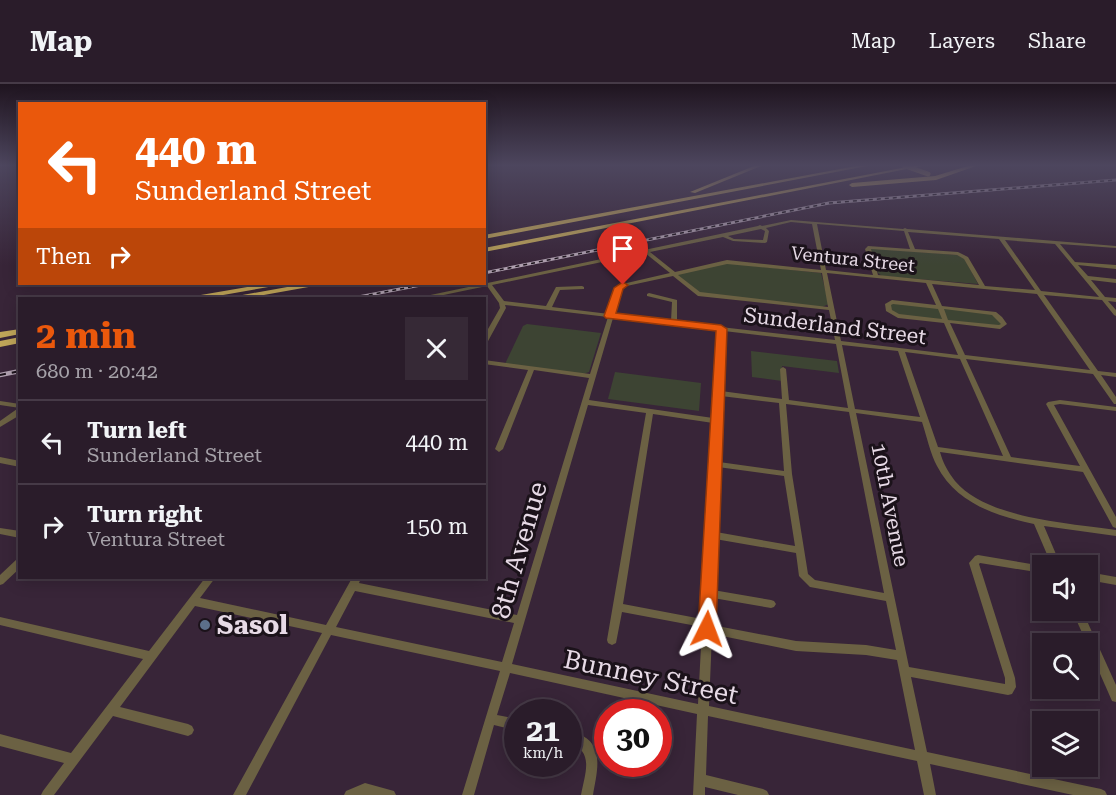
<!DOCTYPE html>
<meta charset="utf-8">
<style>
body{margin:0;font-family:"Roboto Serif",serif;background:#362936;color:#f1f3f6;height:100vh;display:flex;flex-direction:column;font-size:22px;white-space:nowrap}
*{box-sizing:border-box;margin:0}
p{font-size:20px;color:#a5a1a8}
.icon{flex:none;width:33px;height:33px;fill:none;stroke:currentColor;stroke-width:2;stroke-linecap:round;stroke-linejoin:round}
.map{position:relative;flex:1;overflow:hidden}
.drawer{position:absolute;left:18px;top:213px;width:468px;height:282px;display:flex;flex-direction:column;background:#2a1c2a;border-radius:0px;box-shadow:0 3px 15px #0003,0 0 0 2px #463a47}
.drawer>*{flex:none}
.guide{position:absolute;left:18px;top:18px;width:468px;height:183px;border-radius:0px;box-shadow:0 3px 15px #0003,0 0 0 2px #463a47;background:#ea580c;color:#fff;overflow:hidden}
.buttons{position:absolute;left:1032px;top:471px;display:grid;gap:12px}
.buttons a{display:grid;place-items:center;width:66px;height:66px;border-radius:0px;background:#2a1c2a;box-shadow:0 3px 15px #0003,0 0 0 2px #463a47;font-size:30px}
.speed{position:absolute;left:504px;top:615px;display:flex;gap:12px;font-size:30px;font-weight:700;text-align:center}
.speed>*{display:grid;place-content:center;width:78px;height:78px;border-radius:50%;background:#2a1c2a;box-shadow:0 3px 15px #0003,0 0 0 2px #463a47;line-height:1}
.speed small{font-size:15px;font-weight:400}
.speed .limit{border:9px solid #d22;background:#fff;color:#111}
.pin{position:absolute;display:grid;place-items:center;width:51px;height:51px;color:#fff;margin:-62px -26px;border-radius:50% 50% 50% 0;rotate:-45deg;box-shadow:0 0 6px #0007}
.pin .icon{rotate:45deg}
.me{position:absolute;width:66px;margin:-33px;rotate:3deg;stroke-linejoin:round;filter:drop-shadow(0 0 4px #0008)}
.turn{display:flex;align-items:center;gap:21px;height:126px;padding:0 18px;font-size:27px}
.turn .icon{width:78px;height:78px;stroke-width:2.5}
.turn b{display:block;font-size:42px;line-height:51px}
.then{display:flex;align-items:center;height:57px;padding:0 18px;background:#0003;gap:12px;font-size:22px}
.round{display:grid;place-items:center;flex:none;width:63px;height:63px;border-radius:0px;background:#362936}
.summary{display:flex;align-items:center;justify-content:space-between;height:102px;padding:0 18px}
h1{font-size:36px;font-weight:700;line-height:45px;color:#ea580c}
ul{padding:0;list-style:none}
li{display:flex;align-items:center;gap:18px;height:84px;padding:0 18px;border-top:2px solid #463a47}
li div{flex:1}
li b{display:block;font-size:22px}
li em{font-style:normal}
header{display:flex;align-items:center;gap:36px;box-sizing:border-box;height:84px;padding:0 30px;background:#2a1c2a;border-bottom:2px solid #463a47}
header strong{font-size:28px}
nav{display:flex;gap:33px;margin-inline-start:auto;font-size:21px}
.map>svg:first-child{display:block}
.green{fill:#3d4433}
.lines{fill:none;stroke-linecap:round;stroke-linejoin:round}
.minor{fill:#6b6143;fill-rule:evenodd}
.highway{fill:#c0a659;fill-rule:evenodd}
.rail-far1-casing{stroke:#afa0af;stroke-width:3}
.rail-casing{stroke:#afa0af;stroke-width:4.5}
.rail-far1{stroke:#1b121a;stroke-width:1.5;stroke-dasharray:4;stroke-linecap:butt}
.rail{stroke:#1b121a;stroke-width:2;stroke-dasharray:6;stroke-linecap:butt}
.major-bridge{stroke:#a89353;stroke-width:5}
.route{fill:#ea580c;stroke:#983908;stroke-width:1.5}
.service-dot{fill:#5c6f8a;stroke:#1b121a;stroke-width:2}
.labels{text-anchor:middle;dominant-baseline:central;stroke-width:6;stroke-linejoin:round;paint-order:stroke}
.far-street-label{font-size:18px;fill:#e7dae6;stroke:#1b121a}
.street-label{font-size:21px;fill:#e7dae6;stroke:#1b121a}
.near-street-label{font-size:26px;fill:#e7dae6;stroke:#1b121a}
.near-poi-label{font-size:26px;font-weight:bold;fill:#e7dae6;stroke:#1b121a;text-anchor:start}
</style>
<header>
<strong>Map</strong>
<nav><a>Map</a><a>Layers</a><a>Share</a></nav>
</header>
<div class="map">
<svg width="1116" height="711" viewBox="0 0 1116 711">
<rect width="100%" height="100%" fill="#382538"/>
<!-- green -->
<g class="green">
<path d="M870,164L957,171L964,174L978,200L882,192L878,189Z"/>
<path d="M726,179L821,189L829,220L822,223L702,210L678,192V190Z"/>
<path d="M892,218L994,229L1003,242L896,232L888,220Z"/>
<path d="M527,240L601,249L589,288L583,290L505,280L523,242Z"/>
<path d="M751,267L837,277L839,289L782,282V297L752,293Z"/>
<path d="M615,288L701,299L699,327L608,315Z"/>
</g>
<g class="lines">
<!-- minor -->
<g class="minor">
<path d="M791,136L903,145L905,144L907,145L1116,162V164L1060,160L1075,178L1116,181V185L1078,181L1088,192L1116,195V199L1091,196L1105,213L1116,214V218L1108,217L1116,226V232L1114,231L1102,216L1044,211L1098,287L1116,289V293L1101,291L1116,313V320H1114L1093,290L966,275L1011,373L1080,382L1046,320L1048,318L1060,316L1116,323V327L1060,320L1054,321L1116,433V444L1113,443L1083,388L940,368C943,379 948,388 955,397C987,435 1069,439 1116,446V452L1044,442L1061,482H1052L1034,440C996,432 956,419 937,382C930,369 927,353 922,338L856,329L909,583L1005,600V594L969,479L975,472L978,471L1043,482L1042,489L980,479L979,480L1015,594L1016,603L1012,610L1008,611L911,593L927,668L1101,705L1105,707L1107,711H1073L930,680L936,711H924L917,677L708,632L706,691L763,705L767,707L769,711H738L705,703V711H693L697,630L510,589L497,631L518,635V647L494,641L474,711H462L500,587L331,551L246,711H233L322,549L195,522L120,623L188,640L192,642L194,646L192,650L188,652L113,632L54,711H41L43,707L64,679L0,662V650L71,669L143,575L0,541V533L149,567L205,494H215L200,514L326,541L352,494H361L359,499L517,531L589,294L534,286L503,365L499,368L495,365L528,286L484,280V276L590,290L608,233L505,221L506,224L487,259L484,261V252L500,224L499,219L487,202L429,214H421V213L758,142L760,141L762,142ZM791,138L812,140L821,186L727,176L675,188L650,168L723,153L733,157L765,159L767,158L769,147L766,144ZM817,140L904,147L910,165L868,162L865,165L873,191L826,186ZM761,145L765,147L763,156L734,155L728,152ZM908,148L999,155L1035,206L985,202L968,173L958,168L915,165ZM1005,156L1055,160L1099,213L1041,207ZM871,165L957,171L964,175L979,201L878,191ZM645,169L670,189L618,201L609,230L552,223L560,206L584,205V203L582,202L556,203L546,222L504,217L492,201ZM727,180L822,189L828,223L700,208L678,191ZM827,189L926,199L936,221L892,216L885,220L886,227L898,234L944,239L958,271L841,257ZM673,192L698,212L829,226L835,256L677,238V216L649,209L647,210V212L672,218L671,237L614,230L622,203ZM932,200L1037,210L1090,286L965,271L950,239L1000,245L1007,240L1002,233L996,228L942,222ZM893,220L938,225L942,235L899,230L892,226L891,221ZM944,225L992,231L1001,240L999,241L948,236ZM613,234L718,246L713,334L589,316ZM724,247L836,260L848,324L789,316L786,285L783,283L780,285L782,315L721,307ZM842,261L898,267L920,333L855,325ZM905,268L960,275L1003,372L938,363ZM721,312L779,319L784,387L719,378ZM786,320L849,328L884,509L815,496L808,490L792,390ZM588,321L646,329L607,556L608,559L612,561L616,559L622,528L702,543L698,620L512,580ZM653,330L713,339L702,535L623,520ZM718,383L784,392L795,462L716,448ZM715,455L796,469L799,492L810,503L886,517L896,566L866,561L796,557L712,541L713,514L771,524L774,523L776,520L774,517L771,516L713,506ZM355,507L514,539L502,578L336,543ZM712,550L796,567L866,571L897,576L915,666L709,622Z"/>
<path d="M0,317L20,320V324L0,321Z"/>
<path d="M17,325H20V331L0,343V337Z"/>
<path d="M0,373L20,377V383L0,379Z"/>
<path d="M0,444L20,447V454L0,450Z"/>
<path d="M20,474V484L3,500L0,501V491L17,475Z"/>
<path d="M1088,488L1116,493V501L1088,496Z"/>
<path d="M1072,526H1082L1116,601V618L1112,617Z"/>
<path d="M568,646C573,648 578,649 583,652C605,664 596,691 593,711H581C585,689 595,667 568,658Z"/>
<path d="M365,699L394,707L396,711H344L346,707Z"/>
</g>
<!-- highway -->
<g class="highway">
<path d="M754,82H761L695,109L690,108Z"/>
<path d="M856,82H867L484,155V151Z"/>
<path d="M912,82H922L484,168V164Z"/>
<path d="M968,82H976L936,96L852,103L849,101L852,99L935,92Z"/>
<path d="M264,200H278L274,202L206,214H191L195,212Z"/>
<path d="M304,200H318L314,202L247,214H233L237,212Z"/>
<path d="M20,245V250L0,254V248Z"/>
<path d="M20,253V259L0,263V257Z"/>
</g>
<defs>
<g id="rail-far1">
<path d="M484,189L829,119L1116,96"/>
<path d="M353,214L426,200"/>
</g>
<path id="rail" d="M0,291L20,287"/>
</defs>
<!-- rail-far1 casing -->
<use href="#rail-far1" class="rail-far1-casing"/>
<!-- rail casing -->
<use href="#rail" class="rail-casing"/>
<!-- rail-far1 -->
<use href="#rail-far1" class="rail-far1"/>
<!-- rail -->
<use href="#rail" class="rail"/>
<!-- major-bridge -->
<path class="major-bridge" d="M905,82L928,90"/>
</g>
<!-- sky -->
<linearGradient id="sky" x2="0" y2="1"><stop stop-color="#1f141f"/><stop offset="0.45" stop-color="#4d465e"/><stop offset="1" stop-color="#4d465e" stop-opacity="0"/></linearGradient>
<rect width="1116" height="181" fill="url(#sky)"/>
<!-- route -->
<path class="route" d="M623,198L628,201L623,205L616,229L721,241L727,245L716,545L713,551L707,553L700,551L698,545L716,247L606,234L604,232L614,204Z"/>
<!-- markers -->
<circle class="service-dot" cx="205" cy="541" r="6"/>
<g class="labels">
<!-- far-street labels -->
<g class="far-street-label">
<text transform="translate(853 175) rotate(6)">Ventura Street</text>
</g>
<!-- street labels -->
<g class="street-label">
<text transform="translate(835 242) rotate(7)">Sunderland Street</text>
<text transform="translate(890 421) rotate(79)">10th Avenue</text>
</g>
<!-- near-street labels -->
<g class="near-street-label">
<text transform="translate(519 466) rotate(-74)">8th Avenue</text>
<text transform="translate(651 593) rotate(12)">Bunney Street</text>
</g>
<!-- near-poi labels -->
<g class="near-poi-label">
<text x="217" y="541">Sasol</text>
</g>
</g>
</svg>
<div class="buttons">
<a><svg class="icon" aria-label="sound" viewBox="0 0 24 24"><path d="M4 9h4l5-4v14l-5-4H4zM17 9q2 3 0 6"/></svg></a>
<a><svg class="icon" aria-label="search" viewBox="0 0 24 24"><circle cx="10" cy="10" r="6"/><path d="M15 15l6 6"/></svg></a>
<a><svg class="icon" aria-label="layers" viewBox="0 0 24 24"><path d="M12 4l9 5-9 5-9-5zM3 14l9 5 9-5"/></svg></a>
</div>
<div class="speed"><div>21<small>km/h</small></div><div class="limit">30</div></div>
<div class="pin" style="left:623px;top:201px;background:#d93025"><svg class="icon" aria-label="arrive" viewBox="0 0 24 24"><path d="M6 21V4h12l-3 4 3 4H6"/></svg></div>
<svg class="me" style="left:707px;top:545px" viewBox="-20 -20 40 40"><path d="M0-17L14 15 0 8-14 15z" fill="#ea580c" stroke="#fff" stroke-width="4"/></svg>
<div class="guide">
<div class="turn"><svg class="icon" aria-label="left" viewBox="0 0 24 24"><path d="M17 20v-9H6M10 6l-5 5 5 5"/></svg><div><b>440 m</b>Sunderland Street</div></div>
<div class="then">Then<svg class="icon" aria-label="right" viewBox="0 0 24 24"><path d="M7 20v-9h11M14 6l5 5-5 5"/></svg></div>
</div>
<section class="drawer">
<div class="summary"><div><h1>2 min</h1><p>680 m · 20:42</p></div><a class="round"><svg class="icon" aria-label="close" viewBox="0 0 24 24"><path d="M6 6l12 12M18 6L6 18"/></svg></a></div>
<ul>
<li><svg class="icon" aria-label="left" viewBox="0 0 24 24"><path d="M17 20v-9H6M10 6l-5 5 5 5"/></svg><div><b>Turn left</b><p>Sunderland Street</p></div><em>440 m</em></li>
<li><svg class="icon" aria-label="right" viewBox="0 0 24 24"><path d="M7 20v-9h11M14 6l5 5-5 5"/></svg><div><b>Turn right</b><p>Ventura Street</p></div><em>150 m</em></li>
</ul>
</section>
</div>
